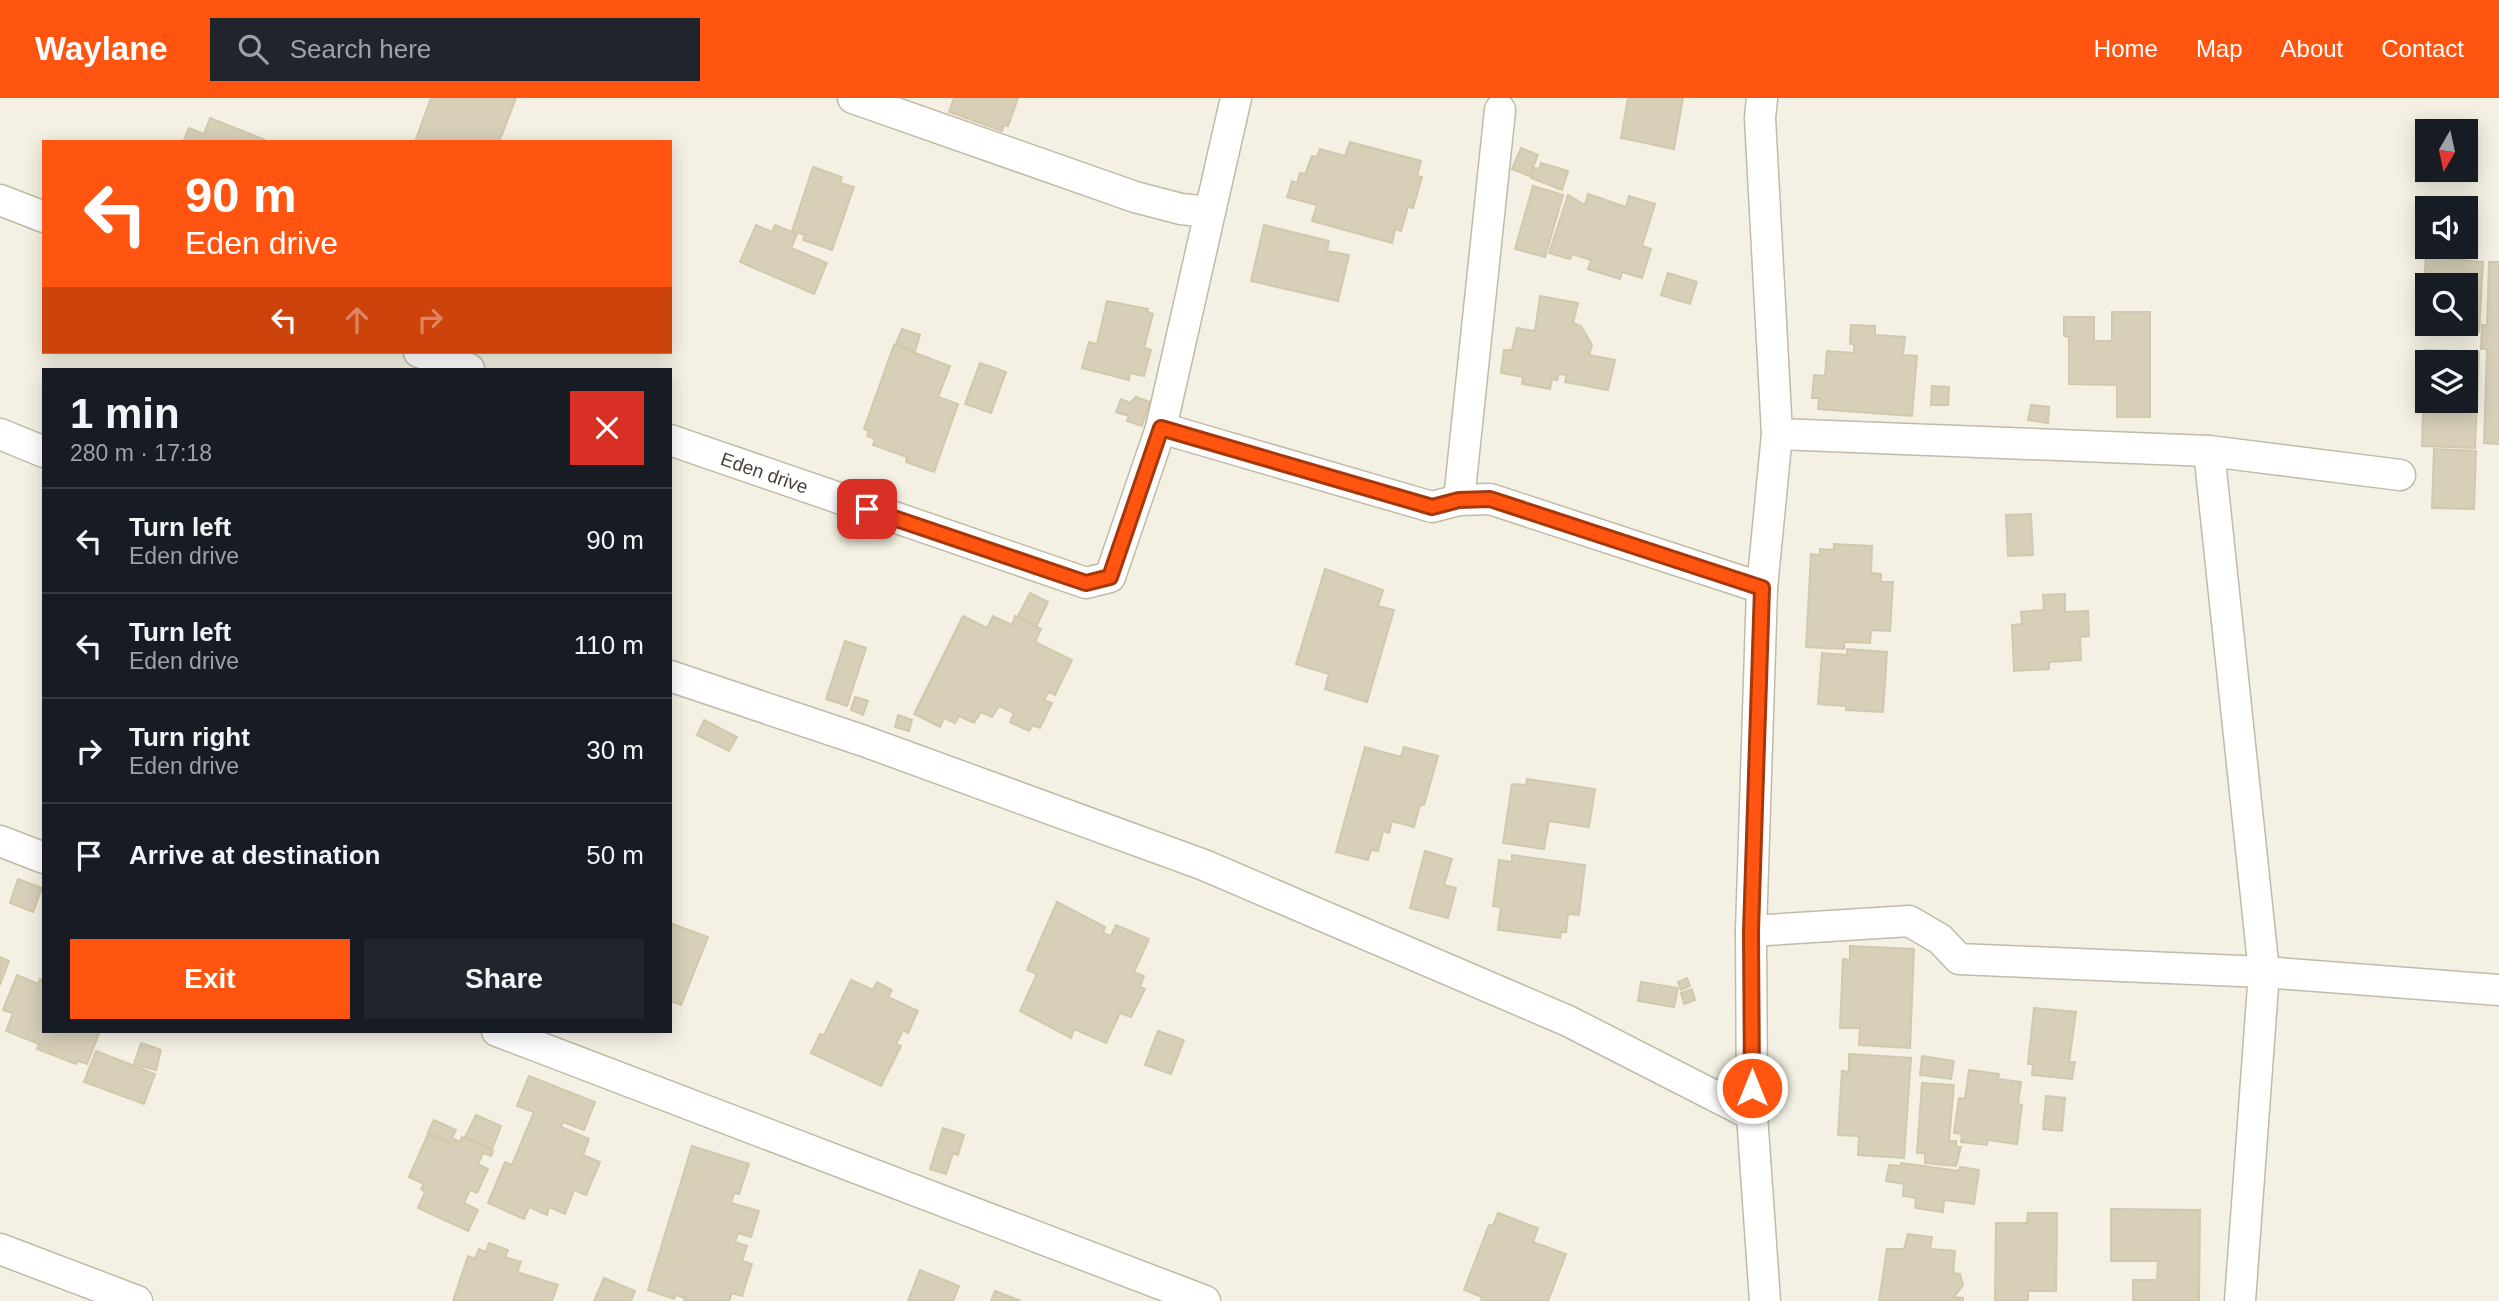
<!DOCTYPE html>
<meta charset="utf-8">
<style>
body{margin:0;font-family:Helvetica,sans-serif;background:#20242c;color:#f1f3f6;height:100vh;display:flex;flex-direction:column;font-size:26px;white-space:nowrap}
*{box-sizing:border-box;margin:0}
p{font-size:23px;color:#9ea1a6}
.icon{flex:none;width:38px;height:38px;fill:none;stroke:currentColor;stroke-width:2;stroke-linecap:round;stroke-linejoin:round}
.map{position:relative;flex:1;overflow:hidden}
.details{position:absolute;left:42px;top:270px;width:630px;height:665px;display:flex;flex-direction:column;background:#171b24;border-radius:0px;box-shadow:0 4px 18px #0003}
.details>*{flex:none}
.guide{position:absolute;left:42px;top:42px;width:630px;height:214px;border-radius:0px;box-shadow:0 4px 18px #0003;background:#ff5510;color:#fff;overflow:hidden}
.needle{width:46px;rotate:189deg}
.controls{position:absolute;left:2415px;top:21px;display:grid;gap:14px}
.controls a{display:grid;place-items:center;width:63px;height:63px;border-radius:0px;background:#171b24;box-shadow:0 4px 18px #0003;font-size:35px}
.pin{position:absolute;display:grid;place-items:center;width:60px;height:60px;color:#fff;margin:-30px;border-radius:14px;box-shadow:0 4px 10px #0006}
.me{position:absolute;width:77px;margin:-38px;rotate:0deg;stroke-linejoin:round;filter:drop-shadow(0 0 5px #0008)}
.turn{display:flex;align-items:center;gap:24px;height:147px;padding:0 28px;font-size:32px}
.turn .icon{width:91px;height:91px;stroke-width:2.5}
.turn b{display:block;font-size:49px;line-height:60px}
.lanes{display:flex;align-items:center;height:66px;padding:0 28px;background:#0003;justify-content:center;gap:35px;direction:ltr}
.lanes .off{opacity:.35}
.round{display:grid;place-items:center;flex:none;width:74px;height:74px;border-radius:0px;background:#20242c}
.summary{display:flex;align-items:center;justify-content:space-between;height:119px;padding:0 28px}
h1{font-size:42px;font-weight:800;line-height:52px}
.cta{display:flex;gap:14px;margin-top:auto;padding:14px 28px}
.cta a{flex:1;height:80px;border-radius:0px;background:#ff5510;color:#fff;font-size:28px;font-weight:800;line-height:80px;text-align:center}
.cta a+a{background:#20242c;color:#f1f3f6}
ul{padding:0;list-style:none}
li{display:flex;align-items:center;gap:21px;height:105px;padding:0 28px;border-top:2px solid #363941}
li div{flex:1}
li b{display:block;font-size:26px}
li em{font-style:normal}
header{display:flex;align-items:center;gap:42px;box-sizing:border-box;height:98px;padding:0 35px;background:#ff5510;color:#fff}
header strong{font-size:33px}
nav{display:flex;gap:38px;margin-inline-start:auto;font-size:24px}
.search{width:490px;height:63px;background:#20242c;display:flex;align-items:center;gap:18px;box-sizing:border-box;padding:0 24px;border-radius:0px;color:#9ea1a6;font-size:26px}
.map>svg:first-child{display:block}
.building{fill:#d7cfb8;stroke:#d2c8ab;stroke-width:2;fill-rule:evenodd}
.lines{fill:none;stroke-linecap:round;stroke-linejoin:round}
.street-casing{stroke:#c0bba6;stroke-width:33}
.street{stroke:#fff;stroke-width:30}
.route-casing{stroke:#a6370a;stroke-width:18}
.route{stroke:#ff5510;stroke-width:12}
.labels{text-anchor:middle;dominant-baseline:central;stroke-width:6;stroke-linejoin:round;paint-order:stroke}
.street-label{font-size:19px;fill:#474233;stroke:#fff}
</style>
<header>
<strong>Waylane</strong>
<div class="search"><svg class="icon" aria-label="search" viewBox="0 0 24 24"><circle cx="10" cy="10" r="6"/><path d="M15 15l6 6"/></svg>Search here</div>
<nav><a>Home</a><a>Map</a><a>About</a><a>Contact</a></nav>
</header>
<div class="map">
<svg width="2499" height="1203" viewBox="0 0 2499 1203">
<rect width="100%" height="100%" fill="#f4f1e4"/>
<!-- building -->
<g class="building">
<path d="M431,0H516L499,44H415Z"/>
<path d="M954,0H1018L1008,28L1004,27L1002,33L949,14Z"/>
<path d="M1628,0H1683L1674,51L1621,40Z"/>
<path d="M210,20L265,42L264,44H183L189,30L204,36Z"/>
<path d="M1350,44L1421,63L1417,78L1422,79L1413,110L1408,109L1401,133L1395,131L1392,145L1312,123L1317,107L1287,99L1292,83L1297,85L1300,75L1305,76L1312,58L1317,59L1320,51L1345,58Z"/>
<path d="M1521,50L1538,57L1529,78L1512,71Z"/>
<path d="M1541,65L1568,73L1562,92L1531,80L1534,70L1539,71Z"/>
<path d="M813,69L842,79L840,85L854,89L832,152L803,142L805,137L792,133Z"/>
<path d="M1533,88L1563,97L1545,159L1515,151Z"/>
<path d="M1588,96L1626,109L1629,98L1655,106L1642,148L1651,151L1642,180L1622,174L1620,181L1588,171L1591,162L1572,156L1570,161L1549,155L1568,97L1585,107Z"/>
<path d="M756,127L772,134L775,127L797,136L791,150L827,165L814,196L740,164Z"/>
<path d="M1264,127L1329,143L1327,153L1349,157L1338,203L1251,183Z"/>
<path d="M2426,159L2483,164L2479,234L2421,230ZM2427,187H2466V226H2427Z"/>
<path d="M2489,164H2499V346L2484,345L2487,251H2481L2482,227H2487Z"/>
<path d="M1668,175L1697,184L1690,206L1661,197Z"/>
<path d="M1540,198L1578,205L1573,225L1581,228L1592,247L1589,257L1615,262L1608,292L1565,284L1567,277L1559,276L1557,282L1552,281L1550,291L1522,286L1523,279L1501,275L1504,252H1512L1517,230L1535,233Z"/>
<path d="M1107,203L1148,211L1147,214L1153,216L1144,250L1151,252L1144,278L1130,275L1129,282L1082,270L1089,244L1097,246Z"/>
<path d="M2112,214H2150V319H2117V287L2069,286V239L2064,238V219H2094V243H2112Z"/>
<path d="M1851,227L1875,228V237L1905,239L1903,257L1917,258L1912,318L1818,311L1819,300H1812L1814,277L1825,278L1827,253L1854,255V246H1850Z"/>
<path d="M902,231L920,237L915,253L896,246Z"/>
<path d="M894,247L950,268L938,299L958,306L934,374L906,364L907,359L873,347L875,341L867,338L869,333L864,331Z"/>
<path d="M2425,252L2479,254L2475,350L2422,348ZM2427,264H2466V303H2427Z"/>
<path d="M980,265L1006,274L991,315L965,306Z"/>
<path d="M1932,288L1949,289L1948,307H1931Z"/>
<path d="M1136,299L1150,304L1142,328L1127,323L1129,318L1116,314L1121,301L1130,305Z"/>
<path d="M2031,307L2049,309L2048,325L2028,322Z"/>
<path d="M2434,351L2476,353L2474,411L2432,410Z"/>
<path d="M2031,416L2033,457L2008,458L2006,417Z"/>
<path d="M1834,446L1872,448L1871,475L1881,476V484H1893L1890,533L1871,532L1870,545L1844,544V551L1806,549L1811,456L1820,457V451L1834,452Z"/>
<path d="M1325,471L1383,492L1378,508L1394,512L1367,604L1325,591L1329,576L1296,566Z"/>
<path d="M1030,495L1048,504L1037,527L1018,518Z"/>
<path d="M2065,496V514L2088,513L2089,538L2080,539L2081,562L2049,564V571L2014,573L2012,527L2022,526L2021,514L2044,512L2043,497Z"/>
<path d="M963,518L987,530L993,518L1012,527L1015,518L1041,531L1035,544L1072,562L1055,597L1049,594L1044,602L1052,605L1040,630L1033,627L1029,633L1010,624L1014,615L999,608L992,619L981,614L974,625L959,618L955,625L944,620L940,629L914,616Z"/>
<path d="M845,543L866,550L847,608L826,601Z"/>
<path d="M1847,551L1887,554L1883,614L1846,612V608L1818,606L1822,555L1847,557Z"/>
<path d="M855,599L868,603L863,617L851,612Z"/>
<path d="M898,617L912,622L909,633L895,629Z"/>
<path d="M704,622L737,639L729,653L697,637Z"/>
<path d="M1365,649L1401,659L1404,649L1438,658L1424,707H1420L1414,729L1392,723L1389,735L1383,733L1378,753L1371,752L1368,762L1336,754Z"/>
<path d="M1527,681L1595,691L1589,729L1549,723L1544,751L1503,745L1512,686L1526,687Z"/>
<path d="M1425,753L1452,761L1444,787L1456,790L1448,820L1410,810Z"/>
<path d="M1512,757L1585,767L1579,817L1568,816L1566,834H1561L1560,840L1498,832L1501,809L1493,808L1499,762L1512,764Z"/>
<path d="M18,781L42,790L33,814L10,805Z"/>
<path d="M1057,804L1105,829L1103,835L1111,838L1116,827L1149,841L1134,874L1144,878L1140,889L1145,891L1131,919L1120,915L1106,945L1074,931L1071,940L1020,913L1037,876L1027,872Z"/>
<path d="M670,825L708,839L681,907L670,903Z"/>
<path d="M1850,848L1914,851L1910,950L1859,947L1860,930H1840L1843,861L1850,862Z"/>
<path d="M0,859L9,863L0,887Z"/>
<path d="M17,877L38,886L40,881L44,883V933H100L87,966L78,963L76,966L37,951L39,946L6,933L13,915L3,912Z"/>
<path d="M1687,880L1690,888L1681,892L1678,884Z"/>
<path d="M851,882L873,892L877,884L892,892L888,899L918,913L908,935L903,932L896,946L901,948L881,988L811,955L820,936L824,937Z"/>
<path d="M1641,884L1678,890L1674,909L1638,903Z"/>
<path d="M1692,891L1695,902L1684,906L1681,895Z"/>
<path d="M2034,910L2076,914L2069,964H2075L2072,981L2032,977L2033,966H2028Z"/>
<path d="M1158,933L1184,942L1171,976L1145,967Z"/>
<path d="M141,945L161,952L156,972L134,966Z"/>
<path d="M96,953L155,976L144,1006L84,984Z"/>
<path d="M1849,956L1911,960L1904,1060L1858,1057L1859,1038L1838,1037L1842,973L1849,974Z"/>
<path d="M1922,958L1954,963L1951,981L1920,977Z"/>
<path d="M1969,972L1999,976L1998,981L2021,984L2018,1006L2022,1007L2017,1046L1988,1042L1987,1047L1961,1044L1962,1036L1954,1035L1959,1000L1965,1001Z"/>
<path d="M529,978L595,1004L584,1032L563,1024L561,1029L589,1041L583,1057L600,1064L586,1097L574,1092L565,1116L549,1109L547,1117L529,1109L524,1121L488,1105L505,1064L512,1067L534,1014L517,1008Z"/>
<path d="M1922,985L1954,987L1949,1043H1956V1049H1961L1956,1068L1925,1065V1055H1917Z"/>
<path d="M2046,998L2065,1000L2062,1033L2043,1031Z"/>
<path d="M476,1017L501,1028L492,1051L465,1039Z"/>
<path d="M434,1022L456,1032L450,1044L428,1034Z"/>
<path d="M943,1030L964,1037L958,1057L953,1055L946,1076L930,1071Z"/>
<path d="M428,1036L452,1046L454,1041L460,1044L462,1039L493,1053L491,1058L483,1055L478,1066L488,1071L477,1095L470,1092L464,1105L478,1112L468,1133L418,1110L425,1094L421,1091L424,1086L409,1079Z"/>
<path d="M692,1048L749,1066L739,1096L734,1095L731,1105L759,1113L751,1139L738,1135L735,1144L747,1148L742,1163L752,1166L742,1198L732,1195L729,1203H684L685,1200L676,1197L674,1201L648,1192Z"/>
<path d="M1901,1065L1959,1073L1960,1069L1979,1072L1974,1106L1944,1102L1943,1114L1915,1110L1916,1100L1903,1098L1904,1086L1886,1083L1889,1067L1901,1068Z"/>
<path d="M2111,1111L2200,1112L2199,1203H2133V1182H2157L2158,1163H2111Z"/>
<path d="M1498,1115L1538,1130L1533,1144L1566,1156L1548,1203H1481L1482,1199L1464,1192L1489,1127L1493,1128Z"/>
<path d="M2028,1115H2057L2056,1193H2028V1203H1995L1996,1125H2027Z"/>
<path d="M1908,1136L1932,1139L1930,1151L1955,1153L1953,1175L1960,1176L1963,1187L1954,1199L1963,1200V1203H1879L1887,1151H1904Z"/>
<path d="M489,1145L508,1152L505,1159L521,1164L517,1174L558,1187L552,1203H453L468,1158L475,1161L479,1151L486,1154Z"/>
<path d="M920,1172L959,1188L953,1203H908Z"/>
<path d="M604,1180L635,1193L631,1203H594Z"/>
<path d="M995,1193L1021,1203H991Z"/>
</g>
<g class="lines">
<defs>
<g id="street">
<path d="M853,0L1135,99L1181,111L1210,114L1236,0"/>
<path d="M1762,0L1760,20L1777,336L1762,490L1751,833L1752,1017L1765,1203"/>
<path d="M0,102L44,119"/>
<path d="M419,254L469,271"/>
<path d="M1161,330L1210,114"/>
<path d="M0,336L44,354"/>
<path d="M1777,336L2209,353L2400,377"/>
<path id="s1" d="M670,342L1086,485L1110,479L1161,330L1432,409L1459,402L1490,401L1762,490"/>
<path d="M2209,353L2264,874L2240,1203"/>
<path d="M1459,402L1500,12"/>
<path d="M670,578L864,643L1204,767L1568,923L1752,1017"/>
<path d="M0,743L44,760"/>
<path d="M1751,833L1909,823L1940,841L1959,861L2264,874L2499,892"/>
<path d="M497,933L1205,1203"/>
<path d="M0,1151L137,1203"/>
</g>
</defs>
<!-- street casing -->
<use href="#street" class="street-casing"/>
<!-- street -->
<use href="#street" class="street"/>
</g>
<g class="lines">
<defs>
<path id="route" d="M867,411L1086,485L1110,479L1161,330L1432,409L1459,402L1490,401L1762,490L1751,833L1752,990"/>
</defs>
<!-- route casing -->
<use href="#route" class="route-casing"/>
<!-- route -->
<use href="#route" class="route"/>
</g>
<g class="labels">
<!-- street labels -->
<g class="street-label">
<text stroke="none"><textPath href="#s1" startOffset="100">Eden drive</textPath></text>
</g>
</g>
</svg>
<div class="controls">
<a><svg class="needle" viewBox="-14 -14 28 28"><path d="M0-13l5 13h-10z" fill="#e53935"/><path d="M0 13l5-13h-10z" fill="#9ea1a6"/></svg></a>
<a><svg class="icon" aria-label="sound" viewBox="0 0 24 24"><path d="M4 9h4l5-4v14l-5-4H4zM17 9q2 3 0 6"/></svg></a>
<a><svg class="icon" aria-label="search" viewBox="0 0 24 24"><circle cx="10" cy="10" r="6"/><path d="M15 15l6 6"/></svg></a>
<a><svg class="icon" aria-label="layers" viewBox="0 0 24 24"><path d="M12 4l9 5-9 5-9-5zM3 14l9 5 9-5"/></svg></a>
</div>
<div class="pin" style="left:867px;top:411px;background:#d93025"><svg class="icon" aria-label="arrive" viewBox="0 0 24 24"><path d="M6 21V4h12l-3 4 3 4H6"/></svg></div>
<svg class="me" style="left:1752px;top:990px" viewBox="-20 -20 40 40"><circle r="17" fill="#ff5510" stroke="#fff" stroke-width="3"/><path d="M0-11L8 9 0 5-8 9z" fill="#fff"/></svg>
<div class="guide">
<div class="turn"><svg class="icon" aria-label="left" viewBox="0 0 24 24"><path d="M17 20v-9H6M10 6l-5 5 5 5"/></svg><div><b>90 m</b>Eden drive</div></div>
<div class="lanes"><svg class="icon" aria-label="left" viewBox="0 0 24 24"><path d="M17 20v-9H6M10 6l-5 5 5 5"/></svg><svg class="icon off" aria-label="ahead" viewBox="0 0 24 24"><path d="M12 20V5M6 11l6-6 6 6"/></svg><svg class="icon off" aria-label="right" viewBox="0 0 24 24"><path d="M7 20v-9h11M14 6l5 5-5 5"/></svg></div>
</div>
<section class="details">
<div class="summary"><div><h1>1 min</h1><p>280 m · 17:18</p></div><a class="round" style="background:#d93025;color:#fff"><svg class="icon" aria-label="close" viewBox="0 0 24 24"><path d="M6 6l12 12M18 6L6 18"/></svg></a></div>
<ul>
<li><svg class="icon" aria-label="left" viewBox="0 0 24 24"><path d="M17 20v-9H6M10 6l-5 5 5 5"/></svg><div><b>Turn left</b><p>Eden drive</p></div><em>90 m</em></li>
<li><svg class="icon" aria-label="left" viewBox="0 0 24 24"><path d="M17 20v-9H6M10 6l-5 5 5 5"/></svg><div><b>Turn left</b><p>Eden drive</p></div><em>110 m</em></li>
<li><svg class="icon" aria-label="right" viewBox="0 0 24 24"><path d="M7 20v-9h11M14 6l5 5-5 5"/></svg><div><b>Turn right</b><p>Eden drive</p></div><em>30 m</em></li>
<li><svg class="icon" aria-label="arrive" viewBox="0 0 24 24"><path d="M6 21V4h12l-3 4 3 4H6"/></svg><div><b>Arrive at destination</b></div><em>50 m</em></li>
</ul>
<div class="cta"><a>Exit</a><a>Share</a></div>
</section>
</div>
